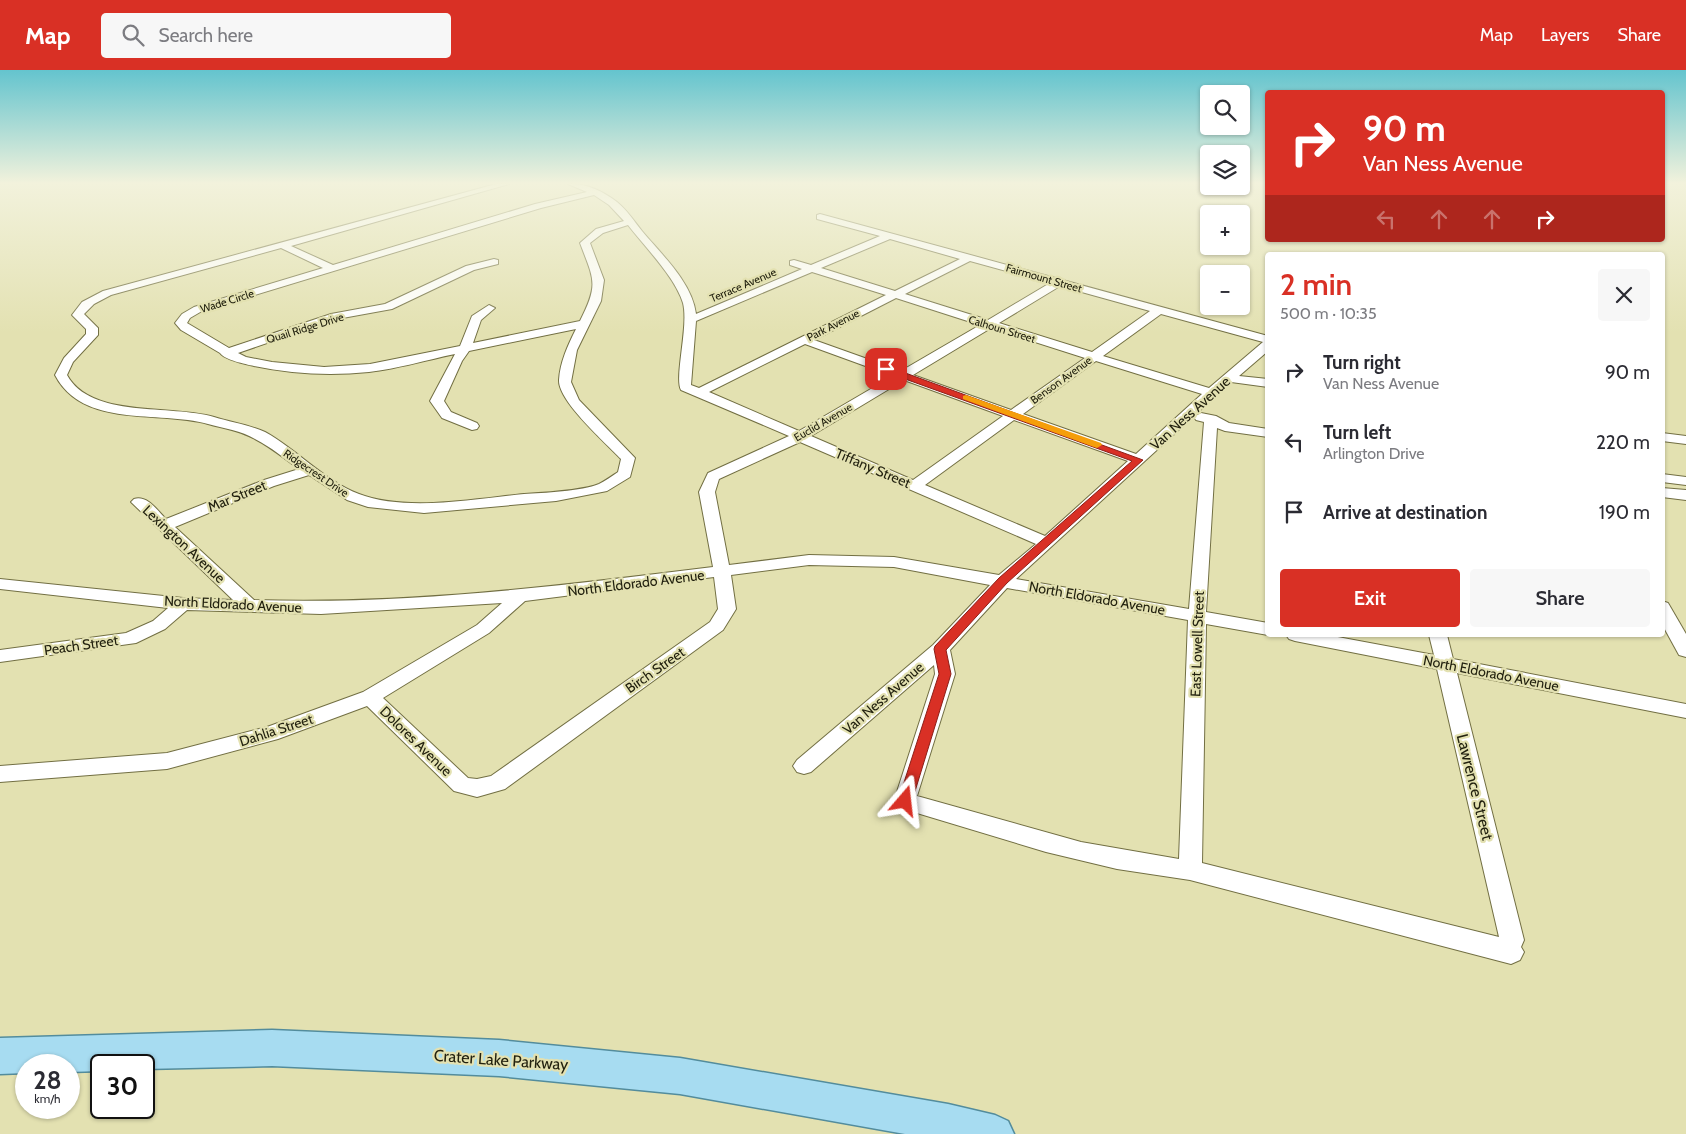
<!DOCTYPE html>
<meta charset="utf-8">
<style>
body{margin:0;font-family:Cabin,sans-serif;background:#f7f7f7;color:#2b2b33;height:100vh;display:flex;flex-direction:column;font-size:19px;white-space:nowrap}
*{box-sizing:border-box;margin:0}
p{font-size:16px;color:#7c7c81}
.icon{flex:none;width:28px;height:28px;fill:none;stroke:currentColor;stroke-width:2;stroke-linecap:round;stroke-linejoin:round}
.map{position:relative;flex:1;overflow:hidden}
.side{position:absolute;left:1265px;top:182px;width:400px;height:385px;display:flex;flex-direction:column;background:#fff;border-radius:5px;box-shadow:0 1px 4px #0004}
.side>*{flex:none}
.banner{position:absolute;left:1265px;top:20px;width:400px;height:152px;border-radius:5px;box-shadow:0 1px 4px #0004;background:#d93025;color:#fff;overflow:hidden}
.controls{position:absolute;left:1200px;top:15px;display:grid;gap:10px}
.controls a{display:grid;place-items:center;width:50px;height:50px;border-radius:5px;background:#fff;box-shadow:0 1px 4px #0004;font-size:25px}
.speed{position:absolute;left:15px;top:984px;display:flex;gap:10px;font-size:25px;font-weight:700;text-align:center}
.speed>*{display:grid;place-content:center;width:65px;height:65px;border-radius:50%;background:#fff;box-shadow:0 1px 4px #0004;line-height:1}
.speed small{font-size:12px;font-weight:400}
.speed .limit{border:2px solid #111;border-radius:8px;background:#fff;color:#111}
.pin{position:absolute;display:grid;place-items:center;width:42px;height:42px;color:#fff;margin:-21px;border-radius:10px;box-shadow:0 2px 8px #0006}
.me{position:absolute;width:55px;margin:-28px;rotate:17deg;stroke-linejoin:round;filter:drop-shadow(0 0 4px #0008)}
.turn{display:flex;align-items:center;gap:18px;height:105px;padding:0 15px;font-size:22px}
.turn .icon{width:65px;height:65px;stroke-width:2.5}
.turn b{display:block;font-size:35px;line-height:42px}
.lanes{display:flex;align-items:center;height:48px;padding:0 15px;background:#0003;justify-content:center;gap:25px;direction:ltr}
.lanes .off{opacity:.35}
.round{display:grid;place-items:center;flex:none;width:52px;height:52px;border-radius:5px;background:#f7f7f7}
.summary{display:flex;align-items:center;justify-content:space-between;height:85px;padding:0 15px}
h1{font-size:30px;font-weight:600;line-height:38px;color:#d93025}
.button{display:flex;gap:10px;margin-top:auto;padding:10px 15px}
.button a{flex:1;height:58px;border-radius:5px;background:#d93025;color:#fff;font-size:20px;font-weight:600;line-height:58px;text-align:center}
.button a+a{background:#f7f7f7;color:#2b2b33}
ul{padding:0;list-style:none}
li{display:flex;align-items:center;gap:15px;height:70px;padding:0 15px}
li div{flex:1}
li b{display:block;font-size:19px}
li em{font-style:normal}
header{display:flex;align-items:center;gap:30px;box-sizing:border-box;height:70px;padding:0 25px;background:#d93025;color:#fff}
header strong{font-size:24px}
nav{display:flex;gap:28px;margin-inline-start:auto;font-size:18px}
.search{width:350px;height:45px;background:#f7f7f7;display:flex;align-items:center;gap:12px;box-sizing:border-box;padding:0 18px;border-radius:5px;color:#7c7c81;font-size:19px}
.map>svg:first-child{display:block}
.lines{fill:none;stroke-linecap:round;stroke-linejoin:round}
.minor-casing{stroke:#726f43;stroke-width:2}
.major-casing{stroke:#538c9c;stroke-width:3}
.minor{fill:#fff;fill-rule:evenodd}
.major{fill:#a7dcf1;fill-rule:evenodd}
.route{fill:#d93025;stroke:#8d1f18}
.slow{fill:#f59e0b}
.labels{text-anchor:middle;dominant-baseline:central;stroke-width:4.5;stroke-linejoin:round;paint-order:stroke}
.far-street-label{font-size:11px;fill:#22210f;stroke:#e3e1b1}
.street-label{font-size:14px;fill:#22210f;stroke:#e3e1b1}
.near-street-label{font-size:16px;fill:#22210f;stroke:#e3e1b1}
</style>
<header>
<strong>Map</strong>
<div class="search"><svg class="icon" aria-label="search" viewBox="0 0 24 24"><circle cx="10" cy="10" r="6"/><path d="M15 15l6 6"/></svg>Search here</div>
<nav><a>Map</a><a>Layers</a><a>Share</a></nav>
</header>
<div class="map">
<svg width="1686" height="1064" viewBox="0 0 1686 1064">
<rect width="100%" height="100%" fill="#e3e1b1"/>
<g class="lines">
<defs>
<g id="minor">
<path d="M496,114H509L291,176L333,195L535,134L587,122L568,114C586,113 603,121 617,132C627,140 634,151 642,161C661,184 692,212 696,244L802,199L790,195V191L794,190L811,195L880,166L817,149V145L820,144L1268,266V281L1239,306L1268,309V317L1231,312L1016,509L1189,539L1204,352L1196,350L1194,347L1201,343L1216,346L1229,353L1268,359V367L1225,361L1217,358L1206,542L1268,553V565L1206,554L1202,793L1499,867L1437,599L1295,571L1289,569L1286,565H1327L1434,585L1429,565H1447L1453,589L1686,634V648L1457,603L1524,870L1521,877L1524,882L1520,890L1511,894L1190,810L1117,799L1046,782L897,737L894,731L935,604L934,595L811,702L804,704L797,702L793,696L797,690L933,575L990,515L894,497L809,495L731,505L736,539L723,560L505,719L477,727L454,721L367,636L278,669L167,699L0,712V696L167,683L267,657L363,622L477,555L502,533L321,544L187,540L165,559L136,573L0,592V580L126,563L153,551L168,538L0,519V509L183,528L233,530L131,432L134,429C147,425 157,440 166,449L264,410L299,399C285,389 271,377 255,369C242,361 223,358 208,354C158,340 83,359 55,305L64,288L86,264V259L72,245L82,232L103,221ZM594,125L609,135L624,151L596,159L580,173C594,210 599,214 580,251L473,273L481,250L495,238L489,235L472,246L460,276L370,294L324,297L272,292L246,287L238,283L337,249L392,239L474,200L498,194V190L494,189L466,196L385,234L331,244L229,278L187,253L190,248L202,241L541,138ZM628,155C645,177 675,207 683,233C689,256 674,307 681,320L789,366L708,403L699,422L713,497C560,516 408,535 254,530L175,457L274,416L309,405L347,430L368,437L424,443L556,431L607,421L630,407L635,388L579,330L571,312L577,280L601,231L604,210L590,173L603,163ZM890,169L960,189L895,221L821,198ZM281,178L323,198L194,237L182,244L175,253L181,260L220,283C225,290 245,294 254,296C292,304 330,306 369,302C397,299 426,290 455,284L430,331L442,348L472,360L477,359L479,356L477,353L451,342L444,331L462,291L469,281L576,259C568,275 560,292 559,310C558,331 606,373 621,389L618,402C612,406 605,411 599,414C582,421 543,423 524,424C476,429 405,442 359,424C326,412 296,379 265,362C250,355 230,352 214,347C171,334 91,349 67,305L73,292L98,265V258L84,244L94,234L111,225ZM970,191L1050,213L988,250L905,224ZM812,202L886,225L699,318L691,315L696,251ZM1060,216L1150,241L1092,282L999,253ZM896,228L980,255L901,301L814,270ZM1161,244L1263,272L1209,318L1103,286ZM991,258L1085,288L1011,340L913,305ZM805,274L893,306L799,361L709,322ZM1096,291L1202,324L1136,384L1023,344ZM904,310L1003,346L913,410L811,366ZM1014,350L1128,391L1045,466L925,415ZM800,372L1036,474L999,505L894,487L809,485L729,495L715,422L719,409ZM714,507L718,539L710,552L491,706L477,709L468,708L383,628L489,563L525,531ZM1007,518L1188,550L1179,789L1081,772L917,726L955,604L950,580Z"/>
<path d="M1662,363L1686,366V374L1662,371Z"/>
<path d="M1662,404L1686,407V415L1662,412Z"/>
<path d="M1662,418L1686,420V430L1662,427Z"/>
<path d="M1662,531L1668,533L1686,564V587L1679,585L1662,554Z"/>
</g>
<path id="major" d="M272,960L499,970L680,988L948,1034L995,1045L1008,1051L1014,1064H905L680,1024L499,1006L272,996L144,999V995H101V1001L69,1002V995H26V1003L0,1004V968Z"/>
</defs>
<!-- minor casing -->
<use href="#minor" class="minor-casing"/>
<!-- major casing -->
<use href="#major" class="major-casing"/>
<!-- minor -->
<use href="#minor" class="minor"/>
<!-- major -->
<use href="#major" class="major"/>
</g>
<!-- sky -->
<linearGradient id="sky" x2="0" y2="1"><stop stop-color="#64c4ce"/><stop offset="0.43" stop-color="#f2f2dc"/><stop offset="1" stop-color="#f2f2dc" stop-opacity="0"/></linearGradient>
<rect width="1686" height="263" fill="url(#sky)"/>
<!-- route -->
<path class="route" d="M883,297H889L1143,390L1007,513L946,580L951,604L912,731L910,735L905,736L900,735L898,731L939,604L934,579L935,576L999,508L1132,391L883,301Z"/>
<!-- slow -->
<path class="slow" d="M966,325L1101,373L1102,375L1097,378L1094,377L963,329V326Z"/>
<g class="labels">
<!-- far-street labels -->
<g class="far-street-label">
<text transform="translate(1044 208) rotate(16)">Fairmount Street</text>
<text transform="translate(743 215) rotate(-23)">Terrace Avenue</text>
<text transform="translate(227 231) rotate(-17)">Wade Circle</text>
<text transform="translate(833 255) rotate(-27)">Park Avenue</text>
<text transform="translate(305 258) rotate(-17)">Quail Ridge Drive</text>
<text transform="translate(1002 259) rotate(17)">Calhoun Street</text>
<text transform="translate(1061 310) rotate(-36)">Benson Avenue</text>
<text transform="translate(823 352) rotate(-30)">Euclid Avenue</text>
<text transform="translate(316 403) rotate(34)">Ridgecrest Drive</text>
</g>
<!-- street labels -->
<g class="street-label">
<text transform="translate(1190 343) rotate(-42)">Van Ness Avenue</text>
<text transform="translate(873 398) rotate(23)">Tiffany Street</text>
<text transform="translate(237 426) rotate(-22)">Mar Street</text>
<text transform="translate(184 474) rotate(43)">Lexington Avenue</text>
<text transform="translate(636 513) rotate(-7)">North Eldorado Avenue</text>
<text transform="translate(1097 528) rotate(10)">North Eldorado Avenue</text>
<text transform="translate(233 534) rotate(3)">North Eldorado Avenue</text>
<text transform="translate(1197 574) rotate(-88)">East Lowell Street</text>
<text transform="translate(81 575) rotate(-8)">Peach Street</text>
<text transform="translate(655 600) rotate(-35)">Birch Street</text>
<text transform="translate(1491 603) rotate(11)">North Eldorado Avenue</text>
<text transform="translate(883 628) rotate(-41)">Van Ness Avenue</text>
<text transform="translate(276 660) rotate(-18)">Dahlia Street</text>
<text transform="translate(416 671) rotate(44)">Dolores Avenue</text>
</g>
<!-- near-street labels -->
<g class="near-street-label">
<text transform="translate(1475 717) rotate(76)">Lawrence Street</text>
<text transform="translate(501 990) rotate(4)">Crater Lake Parkway</text>
</g>
</g>
</svg>
<div class="controls">
<a><svg class="icon" aria-label="search" viewBox="0 0 24 24"><circle cx="10" cy="10" r="6"/><path d="M15 15l6 6"/></svg></a>
<a><svg class="icon" aria-label="layers" viewBox="0 0 24 24"><path d="M12 4l9 5-9 5-9-5zM3 14l9 5 9-5"/></svg></a>
<a>+</a>
<a>−</a>
</div>
<div class="speed"><div>28<small>km/h</small></div><div class="limit">30</div></div>
<div class="pin" style="left:886px;top:299px;background:#d93025"><svg class="icon" aria-label="arrive" viewBox="0 0 24 24"><path d="M6 21V4h12l-3 4 3 4H6"/></svg></div>
<svg class="me" style="left:905px;top:731px" viewBox="-20 -20 40 40"><path d="M0-17L14 15 0 8-14 15z" fill="#d93025" stroke="#fff" stroke-width="4"/></svg>
<div class="banner">
<div class="turn"><svg class="icon" aria-label="right" viewBox="0 0 24 24"><path d="M7 20v-9h11M14 6l5 5-5 5"/></svg><div><b>90 m</b>Van Ness Avenue</div></div>
<div class="lanes"><svg class="icon off" aria-label="left" viewBox="0 0 24 24"><path d="M17 20v-9H6M10 6l-5 5 5 5"/></svg><svg class="icon off" aria-label="ahead" viewBox="0 0 24 24"><path d="M12 20V5M6 11l6-6 6 6"/></svg><svg class="icon off" aria-label="ahead" viewBox="0 0 24 24"><path d="M12 20V5M6 11l6-6 6 6"/></svg><svg class="icon" aria-label="right" viewBox="0 0 24 24"><path d="M7 20v-9h11M14 6l5 5-5 5"/></svg></div>
</div>
<section class="side">
<div class="summary"><div><h1>2 min</h1><p>500 m · 10:35</p></div><a class="round"><svg class="icon" aria-label="close" viewBox="0 0 24 24"><path d="M6 6l12 12M18 6L6 18"/></svg></a></div>
<ul>
<li><svg class="icon" aria-label="right" viewBox="0 0 24 24"><path d="M7 20v-9h11M14 6l5 5-5 5"/></svg><div><b>Turn right</b><p>Van Ness Avenue</p></div><em>90 m</em></li>
<li><svg class="icon" aria-label="left" viewBox="0 0 24 24"><path d="M17 20v-9H6M10 6l-5 5 5 5"/></svg><div><b>Turn left</b><p>Arlington Drive</p></div><em>220 m</em></li>
<li><svg class="icon" aria-label="arrive" viewBox="0 0 24 24"><path d="M6 21V4h12l-3 4 3 4H6"/></svg><div><b>Arrive at destination</b></div><em>190 m</em></li>
</ul>
<div class="button"><a>Exit</a><a>Share</a></div>
</section>
</div>
